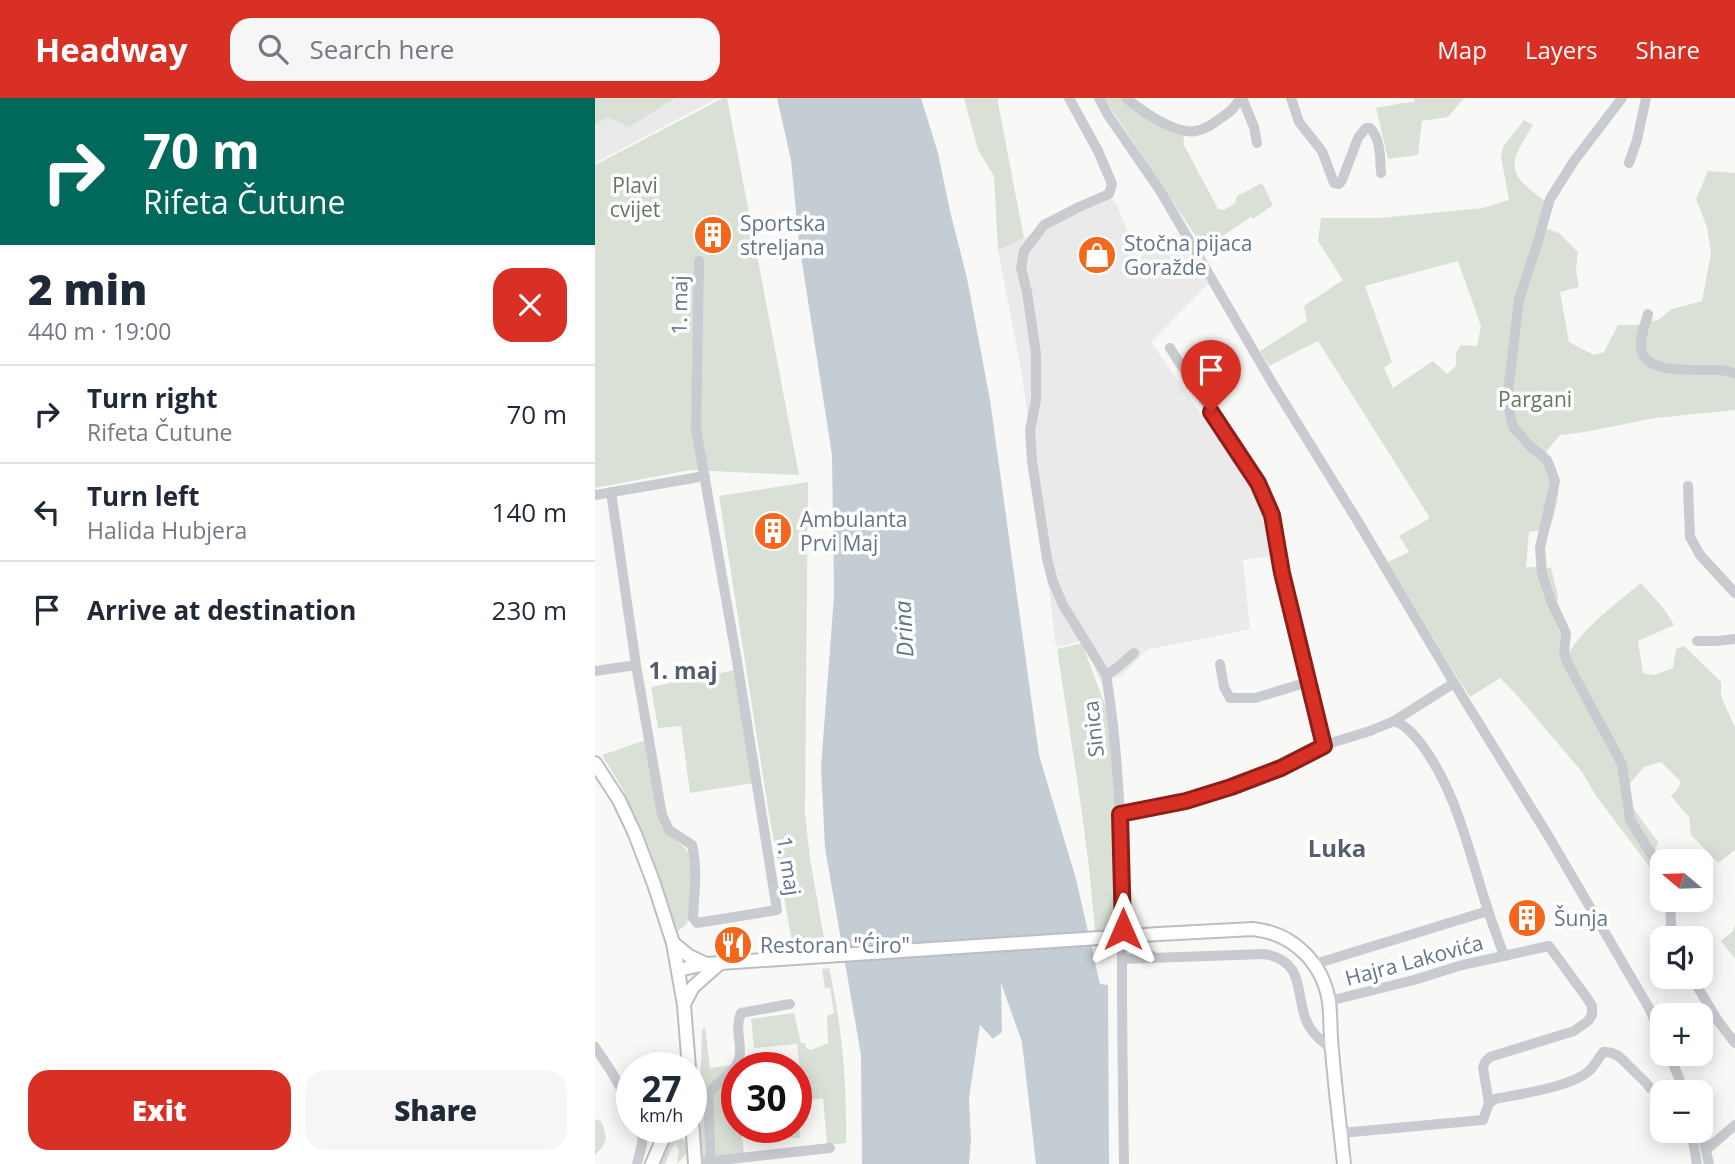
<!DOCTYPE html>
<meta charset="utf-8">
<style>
body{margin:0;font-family:"Open Sans",sans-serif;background:#f6f6f7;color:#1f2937;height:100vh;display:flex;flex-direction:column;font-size:26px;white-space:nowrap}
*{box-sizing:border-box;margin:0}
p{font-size:23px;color:#747a83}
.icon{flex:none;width:38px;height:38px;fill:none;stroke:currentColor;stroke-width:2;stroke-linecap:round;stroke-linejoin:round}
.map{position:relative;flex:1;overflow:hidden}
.sheet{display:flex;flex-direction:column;background:#fff;width:595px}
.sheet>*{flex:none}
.banner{background:#00695c;color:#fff;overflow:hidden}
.needle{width:46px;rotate:289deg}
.fabs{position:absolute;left:1055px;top:751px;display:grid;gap:14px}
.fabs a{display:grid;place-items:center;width:63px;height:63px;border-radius:14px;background:#fff;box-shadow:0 4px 18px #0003;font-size:35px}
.speed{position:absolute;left:21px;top:954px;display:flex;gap:14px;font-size:35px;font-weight:700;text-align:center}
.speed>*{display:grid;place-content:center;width:91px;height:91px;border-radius:50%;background:#fff;box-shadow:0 4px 18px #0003;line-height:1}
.speed small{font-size:18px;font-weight:400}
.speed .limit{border:10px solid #d22;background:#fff;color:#111}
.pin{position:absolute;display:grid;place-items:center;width:60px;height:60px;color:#fff;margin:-72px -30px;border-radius:50% 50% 50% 0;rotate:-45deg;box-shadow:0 0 7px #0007}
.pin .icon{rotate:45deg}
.me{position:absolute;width:77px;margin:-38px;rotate:0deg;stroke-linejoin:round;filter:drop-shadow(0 0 5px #0008)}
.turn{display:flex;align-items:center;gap:24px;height:147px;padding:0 28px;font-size:32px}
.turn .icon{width:91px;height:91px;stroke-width:2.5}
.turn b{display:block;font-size:49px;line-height:60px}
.round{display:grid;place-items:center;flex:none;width:74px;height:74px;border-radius:21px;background:#f6f6f7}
.overview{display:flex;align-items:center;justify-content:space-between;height:119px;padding:0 28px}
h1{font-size:42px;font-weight:800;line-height:52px}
.cta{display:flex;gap:14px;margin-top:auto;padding:14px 28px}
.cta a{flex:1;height:80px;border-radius:21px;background:#d93025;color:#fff;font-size:28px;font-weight:800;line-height:80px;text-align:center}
.cta a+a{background:#f6f6f7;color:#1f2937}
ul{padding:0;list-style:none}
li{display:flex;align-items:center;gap:21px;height:98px;padding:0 28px;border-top:2px solid #e0e1e3}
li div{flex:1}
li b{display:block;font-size:26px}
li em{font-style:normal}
header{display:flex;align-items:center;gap:42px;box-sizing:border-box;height:98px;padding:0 35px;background:#d93025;color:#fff}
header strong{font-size:33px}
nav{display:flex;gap:38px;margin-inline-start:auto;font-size:24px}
.search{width:490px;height:63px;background:#f6f6f7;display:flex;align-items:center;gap:18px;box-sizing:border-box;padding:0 24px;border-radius:21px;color:#747a83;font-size:26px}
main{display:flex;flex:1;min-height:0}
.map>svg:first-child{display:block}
.built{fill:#e9eae9}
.green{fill:#d9e1d6;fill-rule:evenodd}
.water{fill:#c4cdd4}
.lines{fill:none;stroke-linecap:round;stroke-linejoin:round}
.major-casing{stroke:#bbbec3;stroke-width:16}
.minor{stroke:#c8cbd0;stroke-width:10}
.major{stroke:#fff;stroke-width:12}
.major-bridge-casing{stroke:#bbbec3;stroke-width:16;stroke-linecap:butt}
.major-bridge{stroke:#fff;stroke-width:12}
.route-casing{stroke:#8d1f18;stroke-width:18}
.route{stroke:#d93025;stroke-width:12}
.labels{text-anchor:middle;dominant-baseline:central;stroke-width:7;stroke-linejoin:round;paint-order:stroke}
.park-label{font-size:21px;fill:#627a60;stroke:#fff}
.poi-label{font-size:21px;fill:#64758a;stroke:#fff;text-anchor:start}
.street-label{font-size:21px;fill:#64758a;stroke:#fff}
.water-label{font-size:23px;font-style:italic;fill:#607785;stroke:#fff}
.neighbourhood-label{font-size:23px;font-weight:bold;fill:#535f6e;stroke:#fff}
.quarter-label{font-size:24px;font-weight:bold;fill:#535f6e;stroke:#fff}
</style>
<header>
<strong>Headway</strong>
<div class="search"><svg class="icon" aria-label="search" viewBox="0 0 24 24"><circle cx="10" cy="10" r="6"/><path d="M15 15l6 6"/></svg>Search here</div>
<nav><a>Map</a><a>Layers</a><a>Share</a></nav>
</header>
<main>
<section class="sheet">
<div class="banner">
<div class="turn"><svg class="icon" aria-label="right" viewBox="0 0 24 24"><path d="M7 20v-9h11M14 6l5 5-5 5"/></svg><div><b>70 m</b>Rifeta Čutune</div></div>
</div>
<div class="overview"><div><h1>2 min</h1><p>440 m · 19:00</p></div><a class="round" style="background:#d93025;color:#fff"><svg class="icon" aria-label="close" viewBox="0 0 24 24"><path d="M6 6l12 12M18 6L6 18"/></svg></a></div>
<ul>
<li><svg class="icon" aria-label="right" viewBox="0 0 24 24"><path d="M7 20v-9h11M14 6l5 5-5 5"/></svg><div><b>Turn right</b><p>Rifeta Čutune</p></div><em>70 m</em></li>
<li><svg class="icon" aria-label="left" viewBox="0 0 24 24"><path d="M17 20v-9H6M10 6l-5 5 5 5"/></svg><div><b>Turn left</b><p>Halida Hubjera</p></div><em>140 m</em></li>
<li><svg class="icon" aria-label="arrive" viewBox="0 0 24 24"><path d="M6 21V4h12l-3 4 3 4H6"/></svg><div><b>Arrive at destination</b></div><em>230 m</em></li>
</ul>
<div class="cta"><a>Exit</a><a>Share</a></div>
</section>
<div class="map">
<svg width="1140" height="1066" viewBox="0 0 1140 1066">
<rect width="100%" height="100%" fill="#f8f9f6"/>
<!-- built -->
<g class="built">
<path d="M0,0H123L0,65Z"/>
<path d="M515,100L521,105L543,160L583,137L613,186L556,244L664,400L679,458L648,462L655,531L608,541L553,551L526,578L506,584L487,543L461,549L428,282L403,152Z"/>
</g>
<!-- green -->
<g class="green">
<path d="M0,0H80L34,29L13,19L0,27Z"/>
<path d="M128,0H132L204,377L95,372L0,390V67Z"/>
<path d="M369,0H403V5L429,140L403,152L399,78L383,52Z"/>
<path d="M509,0H538L565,18L588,29L589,47L623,111L629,112L640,105L642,98L667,85L678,107L658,121L656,119L614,147L604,143Z"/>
<path d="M819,0H869L853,19L827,23L823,57L793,61L781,10L807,5L819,4Z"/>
<path d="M929,22L938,27C914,66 909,74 950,103V130L964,135L983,154L981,173L984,189L965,194L974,244L999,257L1009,254L1023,227H1040L1063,222L1077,211L1107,203L1116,155L1112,129L1101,101L1113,73L1140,75V312L1060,320L990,334L965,337L951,354C971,376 963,405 955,431L934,434L931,469L956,470L963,498L960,523L966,538L964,551L974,554C993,526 1020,506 1046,485L1069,511L1079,527L1043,543L1048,575L1059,577L1078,570L1081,551L1089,548L1126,584V598L1140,630V752L1123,765L1096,737L1094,719L1076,698L1082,692L1086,684L1066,664L1049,669L1027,695L1063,744L1060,752L1068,763L1056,771L1002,699L987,674L920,595L905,580L875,599L854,566L793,464L814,454L804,438L835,420L723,243L674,268L665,253L712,223L709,208L748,182L723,143L726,120H785L887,110L914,102L906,59L908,49ZM863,163L886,228L882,248L866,247L861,255V268L852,276L838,263L798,290L789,270L797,264L770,188Z"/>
<path d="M213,384L210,715L215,761L231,851L199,855L173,710L124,398Z"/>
<path d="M487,545L514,618L520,715L522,833L500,834C493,739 476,645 462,551Z"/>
<path d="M140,572L159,685L95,695L86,628L63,630L56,589Z"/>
<path d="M51,642L67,730C74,739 86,745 92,753C99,763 95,813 92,826L83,833L44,726L26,688L7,657Z"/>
<path d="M1140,826V861L1126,843L1138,833Z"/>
<path d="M234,870C247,927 252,986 251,1045L232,1047L228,1000L203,1004L205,1040H173V1029H201V974H205L202,946L159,950L156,921L199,915L206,945H210L211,950L216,952L233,945L232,918L239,915L235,890H230L227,871Z"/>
<path d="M110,929L115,970L139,967L110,994L111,1061L106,1062L105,995L107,932Z"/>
<path d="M142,972L141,981L142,1029H146L149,1056L121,1058L117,998Z"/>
<path d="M0,1021L6,1023C13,1040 13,1044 0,1057Z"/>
<path d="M84,1035L95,1052L82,1066L84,1052L81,1046L76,1051L70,1066H63L74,1041Z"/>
</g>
<!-- water -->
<path class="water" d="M182,0H326L343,55L355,113L372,180L395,302L444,657L481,781L505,886L513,887L514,1066H441L427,944L406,885L407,934L398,941L385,927L374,1000L376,1042L374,1066H267L266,957L230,750L226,669L239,498L237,357L204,145L196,62Z"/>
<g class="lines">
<defs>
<g id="major">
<path d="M0,665L24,702L40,736L59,786L78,845L89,907L94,970"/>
<path d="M564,836L658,831C697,835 728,864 734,904C736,920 735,936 737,952C740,990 745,1028 749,1066"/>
<path d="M78,845L94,858L111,866"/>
<path d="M83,872L111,866L200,860"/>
<path d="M89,906L98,889L124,866"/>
<path d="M96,1008L100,1066"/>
<path d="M57,1066L73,1029"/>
</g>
</defs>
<!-- major casing -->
<use href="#major" class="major-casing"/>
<!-- minor -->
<g class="minor">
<path d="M474,0L503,53L517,86L514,96L484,109L449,127L429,153L426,170L432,194L441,256V302L435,332L437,363L452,461L458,484L468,507L511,577"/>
<path d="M504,0L513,17L566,94L679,288L762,422L859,585L954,739L1054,910L1068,941"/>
<path d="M531,0C547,13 580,37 601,33C611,31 618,26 626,20C635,14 641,9 645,0"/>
<path d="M647,0L659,29L662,45"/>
<path d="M696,0L704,24L727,53L739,85L744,86L747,82L763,40L771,30H775C786,41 785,60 786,75"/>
<path d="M1027,0L979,63L955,101L943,143L924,202L912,302L918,329L936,349L952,362L960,383L945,450L947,476L956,503L971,535L969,555L972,564L1027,666L1035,722L1068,775"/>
<path d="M1034,65L1042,42L1051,0"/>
<path d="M1053,216C1050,228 1043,243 1047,254C1054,277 1105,271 1124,272C1129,272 1135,274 1140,275"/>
<path d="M575,250L663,385L677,417L687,475L729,647"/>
<path d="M1093,388L1095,439L1105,457L1140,495"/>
<path d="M16,394L41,567L67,717L74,732L97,747C103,771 99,796 98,820L102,825L182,812L142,563L101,331L104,163"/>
<path d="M0,397L110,378"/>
<path d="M1102,543H1121L1140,541"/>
<path d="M625,566L629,589L635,600H660L713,584"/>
<path d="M0,573L41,567"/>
<path d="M799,623C811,627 819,637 827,647C863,696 874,756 893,812C898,828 904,843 909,858"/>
<path d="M525,716L591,703L636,689L686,670L736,645L775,633L799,623L859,585"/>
<path d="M1075,802L1076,827L1080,840"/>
<path d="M530,833L547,853L558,859"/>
<path d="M527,861L670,856C710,864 700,893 711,922C716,935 727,943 737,952"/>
<path d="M720,866L893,813"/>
<path d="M1096,878L1123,923L1140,945"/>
<path d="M734,903L819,882L867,867L954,848L992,900L997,908V917L993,923L979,933L895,959L890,964L888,970L894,1005"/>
<path d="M0,949L16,973L37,1010"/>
<path d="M1074,956L1084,980L1088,994"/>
<path d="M1106,1031L1114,1066"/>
<path d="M1096,1032L1102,1066"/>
<path d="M746,1035L888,1022L894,1005L900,1001C924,996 978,989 995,972C1000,967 1004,960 1008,954C1023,953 1028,963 1038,972C1044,979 1050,982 1055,990"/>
<path d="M1111,1052L1140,1027"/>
<path d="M116,1063L113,996C122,984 139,976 144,961C148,947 139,933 146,915L195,906"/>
<path d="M100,1065L235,1050"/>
<path d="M42,1066L47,1046L48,1029"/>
<path d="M529,1066C528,1000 527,935 527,869C527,771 527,673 511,577L522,570L539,555"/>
</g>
<!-- major -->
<use href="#major" class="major"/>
<defs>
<path id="major-bridge" d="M200,860L564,836"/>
</defs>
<!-- major-bridge casing -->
<use href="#major-bridge" class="major-bridge-casing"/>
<!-- major-bridge -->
<use href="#major-bridge" class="major-bridge"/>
</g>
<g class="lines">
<defs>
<path id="route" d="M528,831L525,716L591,703L636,689L686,670L729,648L687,475L677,417L663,385L616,314"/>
</defs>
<!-- route casing -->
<use href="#route" class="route-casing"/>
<!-- route -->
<use href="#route" class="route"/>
</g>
<!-- icons -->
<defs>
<symbol id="building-disc" viewBox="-11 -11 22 22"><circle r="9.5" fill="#f5671a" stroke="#fff"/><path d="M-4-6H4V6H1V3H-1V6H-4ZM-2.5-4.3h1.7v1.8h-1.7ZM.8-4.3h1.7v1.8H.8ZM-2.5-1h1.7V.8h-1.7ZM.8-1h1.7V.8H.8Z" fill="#fff"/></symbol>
<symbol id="shop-disc" viewBox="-11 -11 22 22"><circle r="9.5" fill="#f5671a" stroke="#fff"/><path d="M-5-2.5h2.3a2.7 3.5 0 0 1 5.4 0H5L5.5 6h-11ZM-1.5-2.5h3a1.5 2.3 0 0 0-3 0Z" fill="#fff"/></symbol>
<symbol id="restaurant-disc" viewBox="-11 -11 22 22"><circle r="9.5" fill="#f5671a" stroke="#fff"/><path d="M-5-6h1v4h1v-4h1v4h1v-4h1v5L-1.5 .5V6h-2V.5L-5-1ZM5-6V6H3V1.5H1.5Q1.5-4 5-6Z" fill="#fff"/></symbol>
</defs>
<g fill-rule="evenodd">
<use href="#building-disc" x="96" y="115" width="44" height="44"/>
<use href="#shop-disc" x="480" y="135" width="44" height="44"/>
<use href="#building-disc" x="156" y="411" width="44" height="44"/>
<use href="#building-disc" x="910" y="798" width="44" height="44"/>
<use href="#restaurant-disc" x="116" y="825" width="44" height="44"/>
</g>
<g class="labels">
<!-- park labels -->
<g class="park-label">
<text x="40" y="87">Plavi<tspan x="40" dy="24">cvijet</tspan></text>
<text x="940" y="301">Pargani</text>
</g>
<!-- poi labels -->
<g class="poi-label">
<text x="145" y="125">Sportska<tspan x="145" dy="24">streljana</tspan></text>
<text x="529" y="145">Stočna pijaca<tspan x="529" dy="24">Goražde</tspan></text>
<text x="205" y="421">Ambulanta<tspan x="205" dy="24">Prvi Maj</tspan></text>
<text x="959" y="820">Šunja</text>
<text x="165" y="847">Restoran "Ćiro"</text>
</g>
<!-- street labels -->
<g class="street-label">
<text transform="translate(84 207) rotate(-89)">1. maj</text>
<text transform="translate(498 631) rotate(-96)">Sinica</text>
<text transform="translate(194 768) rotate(81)">1. maj</text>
<text transform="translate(819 862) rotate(-15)">Hajra Lakovića</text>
</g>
<!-- water labels -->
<g class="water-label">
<text transform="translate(308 531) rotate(-93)">Drina</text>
</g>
<!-- neighbourhood labels -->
<g class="neighbourhood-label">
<text x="88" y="572">1. maj</text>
</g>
<!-- quarter labels -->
<g class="quarter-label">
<text x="742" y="749">Luka</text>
</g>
</g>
</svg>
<div class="fabs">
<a><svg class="needle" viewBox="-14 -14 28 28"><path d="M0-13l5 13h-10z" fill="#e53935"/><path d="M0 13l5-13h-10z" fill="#747a83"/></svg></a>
<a><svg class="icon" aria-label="sound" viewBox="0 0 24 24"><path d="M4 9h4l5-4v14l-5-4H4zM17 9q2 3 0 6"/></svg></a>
<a>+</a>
<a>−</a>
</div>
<div class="speed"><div>27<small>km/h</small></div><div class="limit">30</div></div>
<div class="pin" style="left:616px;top:314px;background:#d93025"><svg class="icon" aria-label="arrive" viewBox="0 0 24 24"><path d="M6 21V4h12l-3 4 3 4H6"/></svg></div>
<svg class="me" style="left:528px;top:831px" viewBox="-20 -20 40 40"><path d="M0-17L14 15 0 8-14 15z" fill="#d93025" stroke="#fff" stroke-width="4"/></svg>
</div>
</main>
